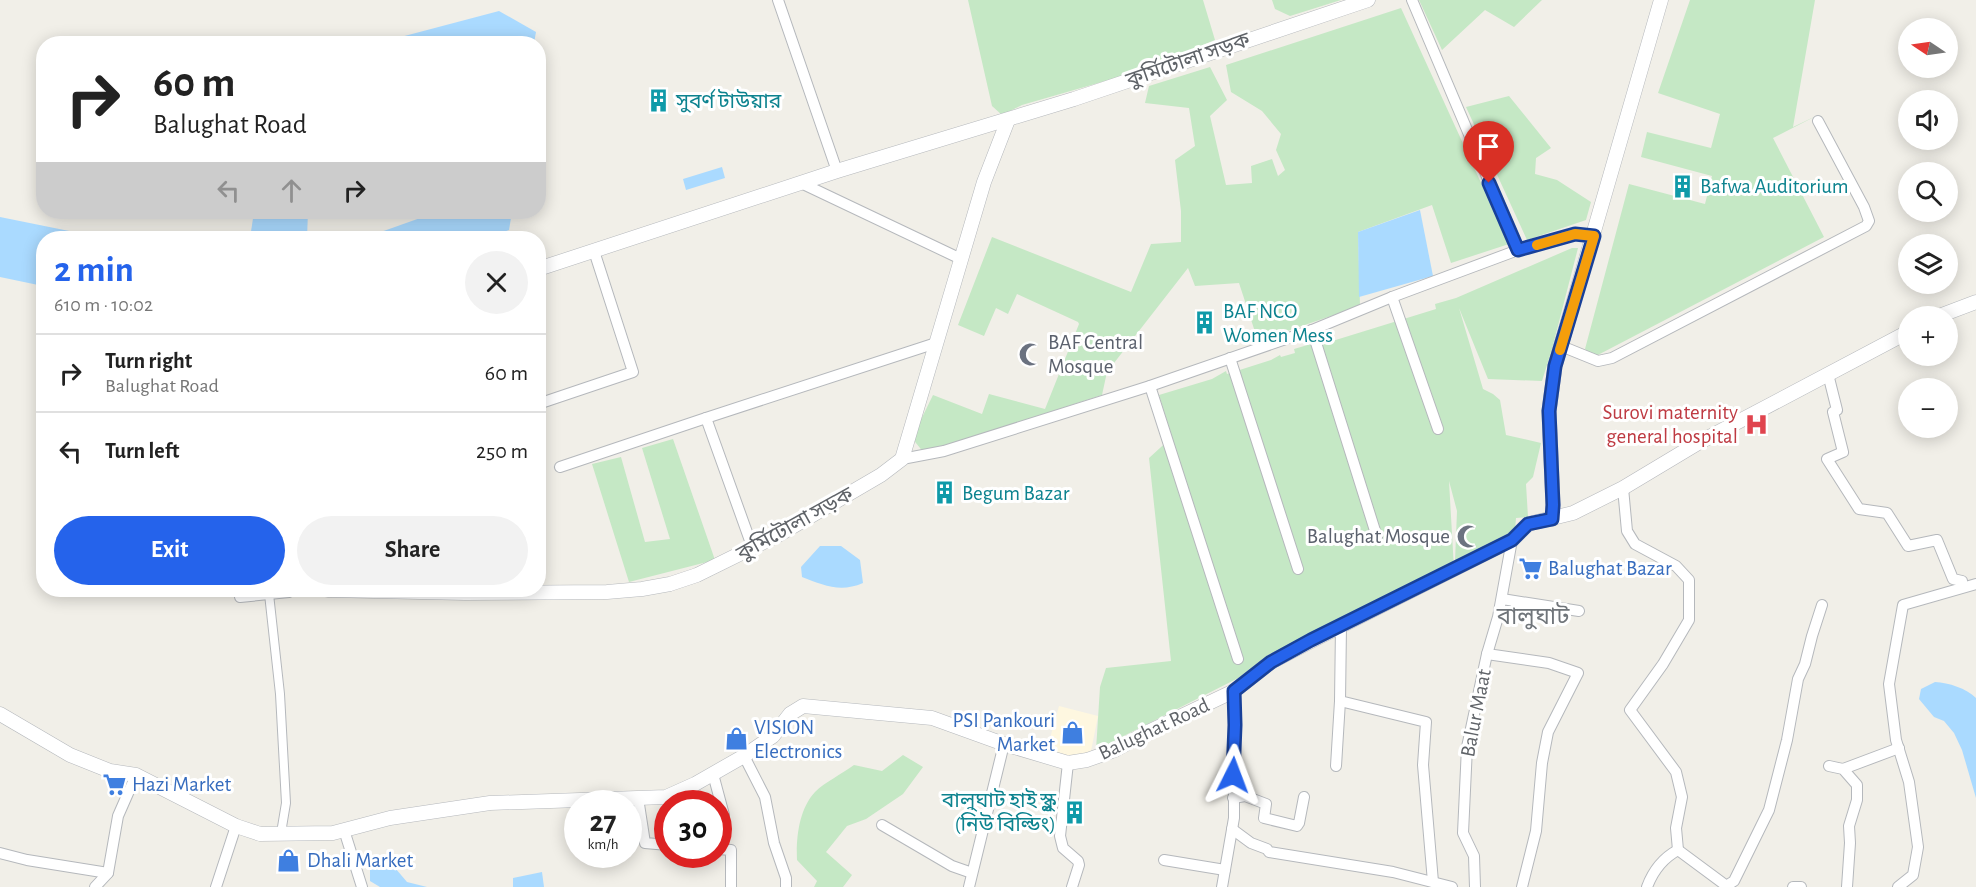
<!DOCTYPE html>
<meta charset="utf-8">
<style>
body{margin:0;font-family:"Alegreya Sans","Noto Sans Bengali",sans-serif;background:#f2f2f2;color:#222;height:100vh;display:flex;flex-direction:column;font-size:22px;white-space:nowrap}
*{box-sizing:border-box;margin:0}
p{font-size:20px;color:#767676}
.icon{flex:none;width:33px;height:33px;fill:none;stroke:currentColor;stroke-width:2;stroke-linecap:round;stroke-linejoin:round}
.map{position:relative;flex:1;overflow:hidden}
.details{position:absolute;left:36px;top:231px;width:510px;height:366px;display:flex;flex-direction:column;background:#fff;border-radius:24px;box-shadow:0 3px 15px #0003}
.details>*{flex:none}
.hud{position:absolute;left:36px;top:36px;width:510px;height:183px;border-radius:24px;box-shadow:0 3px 15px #0003;background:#fff;color:#222;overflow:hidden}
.needle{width:39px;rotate:283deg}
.controls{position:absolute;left:1898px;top:18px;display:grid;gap:12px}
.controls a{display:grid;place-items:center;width:60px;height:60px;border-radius:50%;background:#fff;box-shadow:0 3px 15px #0003;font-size:30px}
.speed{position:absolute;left:564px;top:790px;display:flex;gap:12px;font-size:30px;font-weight:700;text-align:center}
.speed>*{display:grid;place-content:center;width:78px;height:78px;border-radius:50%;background:#fff;box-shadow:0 3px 15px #0003;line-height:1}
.speed small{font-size:15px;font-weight:400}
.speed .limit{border:9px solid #d22;background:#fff;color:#111}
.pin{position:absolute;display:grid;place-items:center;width:51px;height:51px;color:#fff;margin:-62px -26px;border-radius:50% 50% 50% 0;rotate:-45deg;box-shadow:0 0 6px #0007}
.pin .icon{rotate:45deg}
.me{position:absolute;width:66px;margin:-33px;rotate:3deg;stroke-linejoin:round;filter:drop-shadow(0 0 4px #0008)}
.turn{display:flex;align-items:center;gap:21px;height:126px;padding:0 18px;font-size:27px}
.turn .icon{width:78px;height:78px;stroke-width:2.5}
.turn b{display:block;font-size:42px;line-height:51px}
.lanes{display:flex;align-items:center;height:57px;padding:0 18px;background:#0003;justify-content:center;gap:30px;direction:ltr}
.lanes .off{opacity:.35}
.round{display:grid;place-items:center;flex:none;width:63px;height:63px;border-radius:32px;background:#f2f2f2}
.headline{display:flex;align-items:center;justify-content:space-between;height:102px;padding:0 18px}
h1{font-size:36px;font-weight:600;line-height:45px;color:#2563eb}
.primary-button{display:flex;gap:12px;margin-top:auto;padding:12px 18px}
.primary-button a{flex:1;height:69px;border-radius:36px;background:#2563eb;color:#fff;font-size:24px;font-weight:600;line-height:69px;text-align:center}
.primary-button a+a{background:#f2f2f2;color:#222}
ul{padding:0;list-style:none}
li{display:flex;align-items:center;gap:18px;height:78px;padding:0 18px;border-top:2px solid #e0e0e0}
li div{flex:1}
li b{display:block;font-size:22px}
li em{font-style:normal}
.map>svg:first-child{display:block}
.commercial{fill:#fef7e0}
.green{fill:#c5e8c5}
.water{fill:#aadaff}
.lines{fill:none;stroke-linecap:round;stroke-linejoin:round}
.pedestrian-casing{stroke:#b5b8bc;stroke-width:10}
.minor-casing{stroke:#b5b8bc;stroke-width:12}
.tertiary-casing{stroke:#b5b8bc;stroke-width:15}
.pedestrian{stroke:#fff;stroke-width:8}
.minor{stroke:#fff;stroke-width:10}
.tertiary{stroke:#fff;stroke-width:14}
.route-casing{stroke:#184099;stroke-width:15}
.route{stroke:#2563eb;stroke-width:10}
.slow{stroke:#f59e0b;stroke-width:10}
.labels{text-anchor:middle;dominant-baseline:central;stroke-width:6;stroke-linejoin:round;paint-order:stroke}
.street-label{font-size:21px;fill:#5f6368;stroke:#fff}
.culture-label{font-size:21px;fill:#0d838f;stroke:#fff;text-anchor:start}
.worship-label{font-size:21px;fill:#5b616d;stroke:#fff;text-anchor:start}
.health-label{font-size:21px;fill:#be3a42;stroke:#fff;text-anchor:end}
.shop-label{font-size:21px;fill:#366cbe;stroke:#fff;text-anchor:start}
.quarter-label{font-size:24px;fill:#70757a;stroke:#fff}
</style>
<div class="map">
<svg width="1976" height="887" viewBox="0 0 1976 887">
<rect width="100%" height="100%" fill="#f1efe8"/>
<!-- commercial -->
<path class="commercial" d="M1059,706L1098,716L1090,756L1057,757L1047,749Z"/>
<!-- green -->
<g class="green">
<path d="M968,0H1203L1215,40L1140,71L1022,105L1002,115L992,106Z"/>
<path d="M1272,0H1341L1290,16L1275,9Z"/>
<path d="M1419,0H1542L1514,27L1485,10L1442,50Z"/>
<path d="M1690,0H1815L1793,127L1818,115L1773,138L1824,237L1594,357L1585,349L1629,184L1705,204L1712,176L1641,157L1647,132L1711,148L1720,114L1658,93Z"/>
<path d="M1401,8L1509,244L1451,263L1432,205L1358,232L1360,306L1258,341L1239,283L1195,286L1188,268L1107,372L1102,395L924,453L912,438L933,395L982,414L989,394L1045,409L1079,324L1078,322L1017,294L1008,314L996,308L984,336L958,325L992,237L1131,292L1151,244L1181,242V211L1175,160L1195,146L1189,108L1145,103L1149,86L1210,67L1227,100L1210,116L1226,185L1252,183L1251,166L1272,159L1278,176L1285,170L1276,150L1281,134L1262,111L1231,92L1226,65Z"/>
<path d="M1509,96L1551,148L1536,158L1535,174L1557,180L1591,202L1586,220L1527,240L1466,107Z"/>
<path d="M1572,248H1578L1552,349L1542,381L1488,379L1459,308L1483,389L1493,394L1500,400L1506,435L1541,443L1533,477L1526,484L1528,517L1516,518L1515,530L1486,547L1455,561L1457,511L1449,481L1454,569L1096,750L1100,687L1106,668L1171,661L1149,458L1172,437L1159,395L1212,379L1226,371L1227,374L1271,360L1280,355L1281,357L1295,353L1294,349L1311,344L1313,347L1436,309L1435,304L1456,298Z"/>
<path d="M673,439L715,560L629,582L592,464L621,457L645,542L670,539L642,448Z"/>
<path d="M903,755L923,767L903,794L866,819L847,826L826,852L852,875L843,887H814L817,881L797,860C796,838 799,809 815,792C825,782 842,774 854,765L882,771Z"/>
</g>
<!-- water -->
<g class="water">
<path d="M499,11L536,32L534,43H378Z"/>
<path d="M722,167L725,178L686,190L683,179Z"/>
<path d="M1420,210L1433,276L1359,297L1358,232Z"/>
<path d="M254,212H308L307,238H250Z"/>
<path d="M437,212H512L509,230L487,238H364Z"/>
<path d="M0,217L74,232L73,238H44L43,286L0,277Z"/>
<path d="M820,546H841L860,560L863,583C840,593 823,585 802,577L801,567Z"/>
<path d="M1935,682C1949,683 1966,688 1976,698V798L1962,750L1954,733L1944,721L1934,717L1919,699L1921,689Z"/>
<path d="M370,856L390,862L407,882L427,887H380L370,881Z"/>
<path d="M542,872L544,887H513V878Z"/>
</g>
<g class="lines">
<defs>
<path id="pedestrian" d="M269,594L280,694L286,803L281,833"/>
<g id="minor">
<path d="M778,0L837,171"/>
<path d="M1412,0L1518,250"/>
<path d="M801,183L961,259"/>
<path d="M1392,297L1438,429"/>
<path d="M1312,330L1377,537"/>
<path d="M1561,346L1598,361L1612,358L1866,226L1869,221L1864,207L1818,121"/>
<path d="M1230,358L1298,569"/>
<path d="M1828,374L1837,410L1833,412L1843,452L1827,459L1859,509L1887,513L1908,546L1937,540L1953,579L1962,581L1963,587"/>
<path d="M1150,386L1238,659"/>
<path d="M538,404L633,372L594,251"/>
<path d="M902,459L944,451L1150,386L1312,330L1392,297L1518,250L1575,234L1594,236"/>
<path d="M560,467L706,418"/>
<path d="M1623,488L1627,531L1635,544L1676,566L1689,580V620L1663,664L1630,710L1676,772L1682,797L1676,828L1678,850"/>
<path d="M753,549L706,418L936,343"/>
<path d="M240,597L289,592L293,590"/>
<path d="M1502,599L1579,611"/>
<path d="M1341,626L1340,701L1426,722L1423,765L1433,882"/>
<path d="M1487,654L1549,663L1578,673L1548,732L1542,763L1536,831L1522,887"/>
<path d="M744,756L765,797L774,843L786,878V887"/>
<path d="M1068,763L1060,836L1063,848L1078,861L1079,865L1072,887"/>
<path d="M1336,766L1340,701"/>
<path d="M1829,766L1843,769L1857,785V800L1849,826L1850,843L1847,887"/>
<path d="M1843,769L1899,748"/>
<path d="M713,774L724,815"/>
<path d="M638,798L645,843L668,845"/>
<path d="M1233,798L1245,796L1266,804L1264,818L1297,826L1299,823L1304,797"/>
<path d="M882,825L952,866L972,873"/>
<path d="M1232,829L1251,843L1267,849L1269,852L1393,872L1452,887"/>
<path d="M344,830L362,887"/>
<path d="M718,849L731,850V887"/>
<path d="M1678,850L1728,887"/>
<path d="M0,853L27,860L108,873"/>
<path d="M1164,860L1225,870"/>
<path d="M1726,886L1734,881L1769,810L1787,740L1798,679L1805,664L1812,636L1822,605"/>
<path d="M95,887L108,873L118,816L136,775"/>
<path d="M216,887L236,826"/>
<path d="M969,887L1004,744"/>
<path d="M1222,887L1234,818V691"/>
<path d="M1475,887L1474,856L1463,833L1467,747L1487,654L1498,617L1512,540"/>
<path d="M1647,887C1653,871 1663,858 1678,850"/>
<path d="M1793,887H1801"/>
<path d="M1898,887L1913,875L1918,847L1909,782L1896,740L1889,684L1903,605L1976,584"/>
</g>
<g id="tertiary">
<path d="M538,269L837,171L1074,99L1368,0"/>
<path d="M1939,316L1976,302"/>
<path d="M1552,519L1553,505L1549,411L1555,366L1661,0"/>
<path d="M328,590L465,593L607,592L642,589L670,584L697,575L780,534L881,475L902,459L984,182L1008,120"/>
<path d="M0,714L70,755L110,771L136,775L236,826L260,834L333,833L390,818L490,803L666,797L695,784L744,756L773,736L790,714L803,706L932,718L1004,744L1068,763L1087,760L1115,750L1150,731L1234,691L1271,662L1311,641L1512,540L1528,524L1573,513L1623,488L1698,443L1908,332"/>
</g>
</defs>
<!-- pedestrian casing -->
<use href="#pedestrian" class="pedestrian-casing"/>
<!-- minor casing -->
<use href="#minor" class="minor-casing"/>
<!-- tertiary casing -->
<use href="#tertiary" class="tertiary-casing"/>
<!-- pedestrian -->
<use href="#pedestrian" class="pedestrian"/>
<!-- minor -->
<use href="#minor" class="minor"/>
<!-- tertiary -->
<use href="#tertiary" class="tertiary"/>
</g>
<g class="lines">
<defs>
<path id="route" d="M1233,775L1235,725L1234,691L1271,662L1311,640L1512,540L1528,524L1552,519L1553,505L1549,411L1555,366L1594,236L1575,234L1518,250L1489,183"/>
</defs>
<!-- route casing -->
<use href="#route" class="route-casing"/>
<!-- route -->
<use href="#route" class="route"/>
<!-- slow -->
<path class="slow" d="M1537,245L1575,234L1594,236L1560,350"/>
</g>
<!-- icons -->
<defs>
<symbol id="building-bare" viewBox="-9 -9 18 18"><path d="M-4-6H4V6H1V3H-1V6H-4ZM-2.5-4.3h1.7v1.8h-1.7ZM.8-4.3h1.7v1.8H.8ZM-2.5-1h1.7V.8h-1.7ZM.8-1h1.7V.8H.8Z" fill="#0f9aa8" stroke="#fff" stroke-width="2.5" paint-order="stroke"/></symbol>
<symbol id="mosque-bare" viewBox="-9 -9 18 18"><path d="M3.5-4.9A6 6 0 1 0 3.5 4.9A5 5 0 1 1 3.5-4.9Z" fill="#6b7280" stroke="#fff" stroke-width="2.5" paint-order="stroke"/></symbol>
<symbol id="hospital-bare" viewBox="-9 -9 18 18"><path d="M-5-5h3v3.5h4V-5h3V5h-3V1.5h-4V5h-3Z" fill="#e0444e" stroke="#fff" stroke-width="2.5" paint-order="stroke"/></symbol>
<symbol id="supermarket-bare" viewBox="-9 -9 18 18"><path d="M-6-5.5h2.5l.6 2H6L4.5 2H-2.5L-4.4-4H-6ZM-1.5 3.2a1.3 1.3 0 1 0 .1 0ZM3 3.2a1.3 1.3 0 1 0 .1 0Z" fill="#3f7fe0" stroke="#fff" stroke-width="2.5" paint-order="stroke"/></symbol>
<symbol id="shop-bare" viewBox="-9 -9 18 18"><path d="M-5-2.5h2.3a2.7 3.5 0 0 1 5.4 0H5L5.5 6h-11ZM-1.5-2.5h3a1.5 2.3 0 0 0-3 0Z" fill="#3f7fe0" stroke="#fff" stroke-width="2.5" paint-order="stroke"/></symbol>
</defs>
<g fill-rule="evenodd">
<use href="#building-bare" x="642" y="84" width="33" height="33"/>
<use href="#building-bare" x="1666" y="170" width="33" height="33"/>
<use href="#building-bare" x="1188" y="306" width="33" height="33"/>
<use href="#mosque-bare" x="1014" y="338" width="33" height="33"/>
<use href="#hospital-bare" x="1740" y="408" width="33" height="33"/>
<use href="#building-bare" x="928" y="476" width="33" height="33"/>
<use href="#mosque-bare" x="1452" y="520" width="33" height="33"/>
<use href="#supermarket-bare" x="1514" y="552" width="33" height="33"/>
<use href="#shop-bare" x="1056" y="716" width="33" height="33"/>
<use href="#shop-bare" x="720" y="722" width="33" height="33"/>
<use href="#supermarket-bare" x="98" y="768" width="33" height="33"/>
<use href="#building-bare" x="1058" y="796" width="33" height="33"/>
<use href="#shop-bare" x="272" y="844" width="33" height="33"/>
</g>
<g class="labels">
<!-- street labels -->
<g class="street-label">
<text transform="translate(1188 60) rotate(-19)">কুর্মিটোলা সড়ক</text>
<text transform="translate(795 524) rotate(-29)">কুর্মিটোলা সড়ক</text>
<text transform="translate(1476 713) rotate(-79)">Balur Maat</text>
<text transform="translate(1154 729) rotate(-25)">Balughat Road</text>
</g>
<!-- culture labels -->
<g class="culture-label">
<text x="676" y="101">সুবর্ণ টাউয়ার</text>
<text x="1700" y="186">Bafwa Auditorium</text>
<text x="1223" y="311">BAF NCO<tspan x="1223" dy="24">Women Mess</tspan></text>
<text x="962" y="493">Begum Bazar</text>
<text x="1056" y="800" text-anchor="end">বালুঘাট হাই স্কুল<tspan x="1056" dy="24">(নিউ বিল্ডিং)</tspan></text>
</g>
<!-- worship labels -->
<g class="worship-label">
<text x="1048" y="342">BAF Central<tspan x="1048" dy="24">Mosque</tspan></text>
<text x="1450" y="536" text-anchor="end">Balughat Mosque</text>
</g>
<!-- health labels -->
<g class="health-label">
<text x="1738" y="412">Surovi maternity<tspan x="1738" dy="24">general hospital</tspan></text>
</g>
<!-- shop labels -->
<g class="shop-label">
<text x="1548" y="568">Balughat Bazar</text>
<text x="1055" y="720" text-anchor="end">PSI Pankouri<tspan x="1055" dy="24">Market</tspan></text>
<text x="754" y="727">VISION<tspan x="754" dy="24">Electronics</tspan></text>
<text x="132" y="784">Hazi Market</text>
<text x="307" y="860">Dhali Market</text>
</g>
<!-- quarter labels -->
<g class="quarter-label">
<text x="1533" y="617">বালুঘাট</text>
</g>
</g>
</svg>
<div class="controls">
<a><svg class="needle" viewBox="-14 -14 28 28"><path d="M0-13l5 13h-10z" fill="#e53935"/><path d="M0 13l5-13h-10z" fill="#767676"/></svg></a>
<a><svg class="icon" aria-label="sound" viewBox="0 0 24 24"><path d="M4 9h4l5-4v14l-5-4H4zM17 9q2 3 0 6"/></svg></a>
<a><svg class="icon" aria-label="search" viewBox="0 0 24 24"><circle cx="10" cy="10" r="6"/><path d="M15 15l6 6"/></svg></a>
<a><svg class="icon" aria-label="layers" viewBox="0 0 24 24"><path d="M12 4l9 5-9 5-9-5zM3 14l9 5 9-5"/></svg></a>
<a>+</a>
<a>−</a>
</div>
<div class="speed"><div>27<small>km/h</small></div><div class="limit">30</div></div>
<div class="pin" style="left:1489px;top:183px;background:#d93025"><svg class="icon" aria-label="arrive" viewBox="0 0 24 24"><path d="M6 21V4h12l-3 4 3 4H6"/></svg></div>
<svg class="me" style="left:1233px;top:775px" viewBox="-20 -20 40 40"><path d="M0-17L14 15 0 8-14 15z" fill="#2563eb" stroke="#fff" stroke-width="4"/></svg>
<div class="hud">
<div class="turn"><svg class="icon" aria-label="right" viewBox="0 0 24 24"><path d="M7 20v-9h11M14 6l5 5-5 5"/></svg><div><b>60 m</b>Balughat Road</div></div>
<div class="lanes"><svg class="icon off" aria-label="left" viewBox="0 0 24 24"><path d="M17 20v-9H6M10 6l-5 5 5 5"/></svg><svg class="icon off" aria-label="ahead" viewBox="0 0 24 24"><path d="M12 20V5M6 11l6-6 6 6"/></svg><svg class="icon" aria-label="right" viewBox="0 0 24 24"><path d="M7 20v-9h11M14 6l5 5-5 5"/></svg></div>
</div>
<section class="details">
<div class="headline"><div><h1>2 min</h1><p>610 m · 10:02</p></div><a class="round"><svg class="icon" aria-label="close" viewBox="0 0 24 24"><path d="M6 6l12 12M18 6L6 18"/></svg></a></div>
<ul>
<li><svg class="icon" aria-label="right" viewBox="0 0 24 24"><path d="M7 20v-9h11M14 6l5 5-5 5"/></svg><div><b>Turn right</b><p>Balughat Road</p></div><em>60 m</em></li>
<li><svg class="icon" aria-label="left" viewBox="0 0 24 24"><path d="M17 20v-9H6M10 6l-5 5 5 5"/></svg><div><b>Turn left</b></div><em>250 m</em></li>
</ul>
<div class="primary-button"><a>Exit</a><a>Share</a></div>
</section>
</div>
